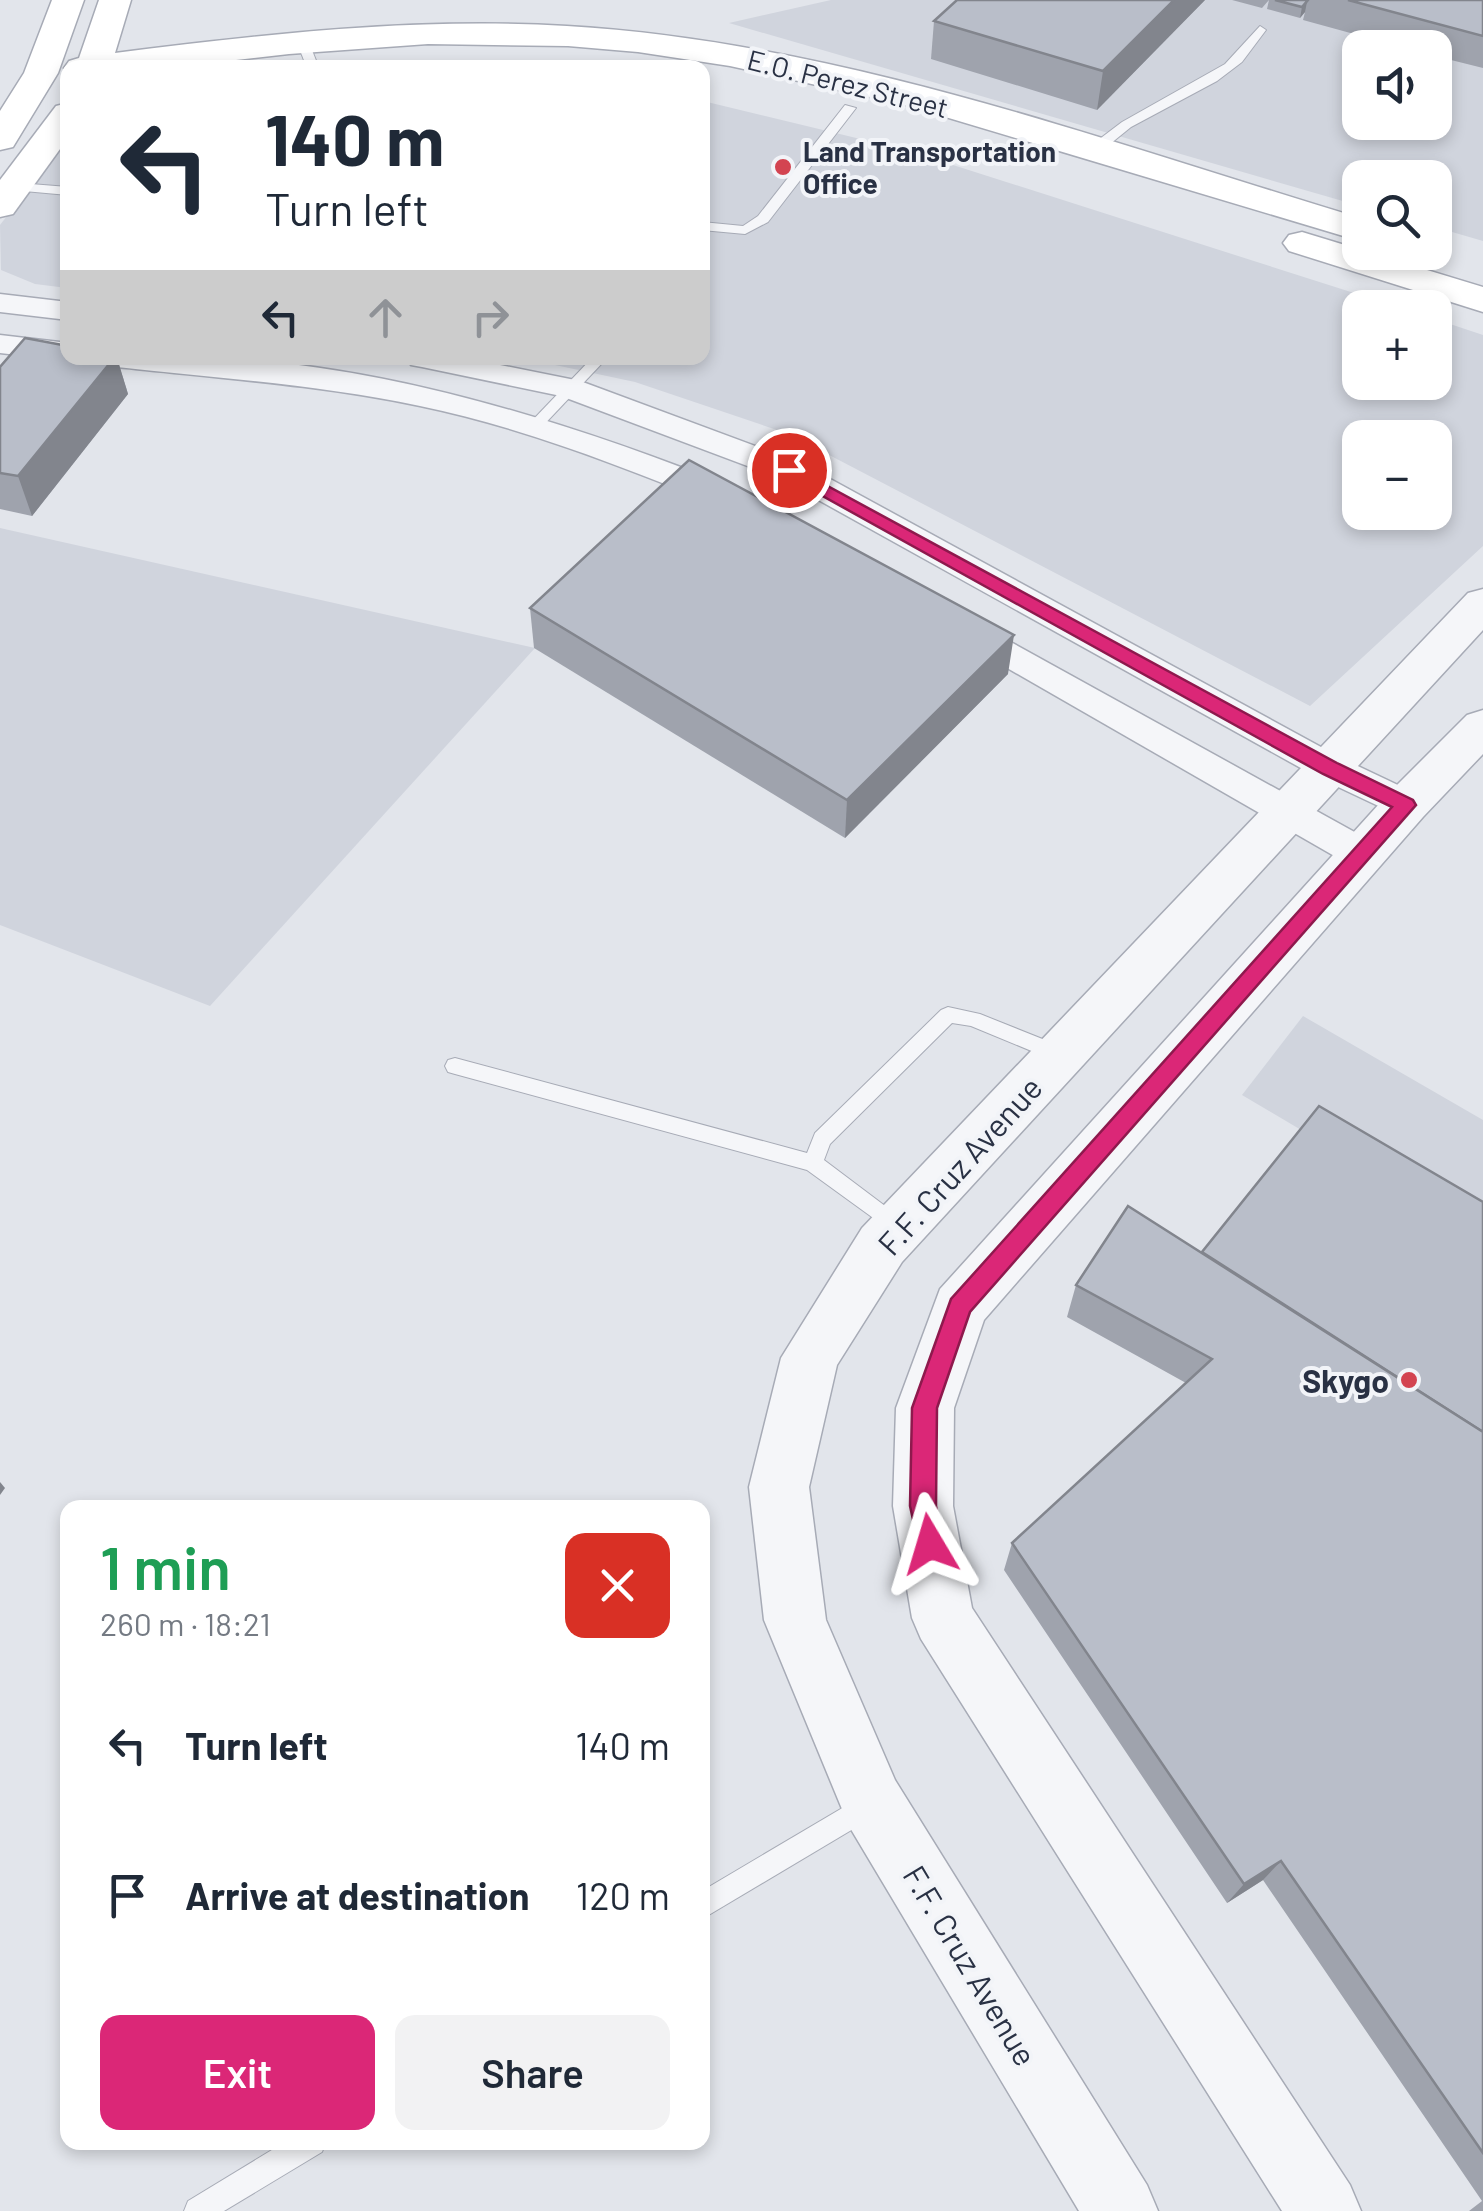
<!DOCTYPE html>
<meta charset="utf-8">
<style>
body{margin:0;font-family:Barlow,sans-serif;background:#f2f2f3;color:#1f2937;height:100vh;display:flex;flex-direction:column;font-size:38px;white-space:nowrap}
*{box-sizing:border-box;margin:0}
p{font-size:32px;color:#747a83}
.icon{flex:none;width:55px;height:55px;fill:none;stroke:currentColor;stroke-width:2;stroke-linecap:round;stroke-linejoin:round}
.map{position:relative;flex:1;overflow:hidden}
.details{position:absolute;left:60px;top:1500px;width:650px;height:650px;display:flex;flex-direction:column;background:#fff;border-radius:20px;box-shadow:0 5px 15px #0003}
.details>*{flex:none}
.top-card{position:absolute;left:60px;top:60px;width:650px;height:305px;border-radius:20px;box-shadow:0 5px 15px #0003;background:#fff;color:#1f2937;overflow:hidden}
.tools{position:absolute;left:1342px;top:30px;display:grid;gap:20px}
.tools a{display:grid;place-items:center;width:110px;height:110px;border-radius:20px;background:#fff;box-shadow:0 5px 15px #0003;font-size:50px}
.pin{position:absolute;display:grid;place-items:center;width:85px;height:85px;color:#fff;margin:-42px;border:5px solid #fff;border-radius:50%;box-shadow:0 2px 10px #0007}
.me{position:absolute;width:110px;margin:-55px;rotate:353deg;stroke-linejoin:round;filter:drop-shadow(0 0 8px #0008)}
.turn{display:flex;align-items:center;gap:35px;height:210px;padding:0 40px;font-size:45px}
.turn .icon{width:130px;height:130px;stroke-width:2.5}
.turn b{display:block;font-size:70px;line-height:85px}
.lanes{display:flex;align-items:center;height:95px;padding:0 40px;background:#0003;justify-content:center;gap:50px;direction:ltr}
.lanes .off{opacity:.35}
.round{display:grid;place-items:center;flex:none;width:105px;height:105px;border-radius:20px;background:#f2f2f3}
.head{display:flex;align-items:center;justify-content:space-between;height:170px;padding:0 40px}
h1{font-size:60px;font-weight:600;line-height:75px;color:#1e9e55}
.button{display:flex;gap:20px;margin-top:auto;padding:20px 40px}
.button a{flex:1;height:115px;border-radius:20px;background:#db2777;color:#fff;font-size:40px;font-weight:600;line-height:115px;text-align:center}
.button a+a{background:#f2f2f3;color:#1f2937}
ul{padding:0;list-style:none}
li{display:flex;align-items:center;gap:30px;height:150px;padding:0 40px}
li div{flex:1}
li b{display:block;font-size:38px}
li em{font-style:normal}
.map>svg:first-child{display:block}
.built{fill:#d0d4dd;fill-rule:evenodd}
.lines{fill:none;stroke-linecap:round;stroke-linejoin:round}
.service-casing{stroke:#a7abb6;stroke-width:2}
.minor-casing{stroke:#a7abb6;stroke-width:3}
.tertiary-casing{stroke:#a7abb6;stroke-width:3}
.secondary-casing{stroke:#a7abb6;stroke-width:3}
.service{fill:#f5f6f9;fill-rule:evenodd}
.minor{fill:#f5f6f9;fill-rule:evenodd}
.tertiary{fill:#f5f6f9;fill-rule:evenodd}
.secondary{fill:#fff;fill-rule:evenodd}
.wall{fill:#9fa3ad}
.shaded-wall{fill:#82858d}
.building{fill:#b9bec9;stroke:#82858d;stroke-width:2.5}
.route{fill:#db2777;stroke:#8e194d;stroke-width:2.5}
.poi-dot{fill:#d34451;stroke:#f2f4f8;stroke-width:4}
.labels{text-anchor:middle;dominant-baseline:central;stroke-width:8;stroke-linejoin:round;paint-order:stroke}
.far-street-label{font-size:28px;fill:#293144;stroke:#f2f4f8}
.far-poi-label{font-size:28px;font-weight:bold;fill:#293144;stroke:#f2f4f8;text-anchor:start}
.street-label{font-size:32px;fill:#293144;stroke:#f2f4f8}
.poi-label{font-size:32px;font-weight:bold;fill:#293144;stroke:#f2f4f8;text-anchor:end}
</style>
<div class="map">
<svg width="1483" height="2211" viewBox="0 0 1483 2211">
<rect width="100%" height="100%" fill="#e2e5eb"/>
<!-- built -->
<g class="built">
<path d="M831,0H1483V241L1435,227V178H1360V206L729,23ZM1360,48H1435V122H1360Z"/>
<path d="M703,101L906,150L1398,307L1360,308V382H1435V319L1483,335V546L1310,706L789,434L635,382L522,358H702ZM1360,438H1435V512H1360Z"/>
<path d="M67,139V288L35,284L1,270L0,225Z"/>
<path d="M0,528L535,648L210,1006L0,925Z"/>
<path d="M1303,1016L1483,1120V1238L1242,1095Z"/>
</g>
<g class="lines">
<defs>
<g id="service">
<path d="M1260,26L1266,30L1242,62L1217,81L1131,127L1099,153H1089V147L1122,122L1225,64Z"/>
<path d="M302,36L308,40L319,68H307L296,40Z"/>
<path d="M845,105L856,108L768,222L745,234L702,230V222L743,226L758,216Z"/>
<path d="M18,183L68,187V195L13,190L11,187Z"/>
<path d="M592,358H607L538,431H528V425Z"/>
<path d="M948,1007L980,1014L1065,1048L1068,1054L1065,1060L1058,1062L971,1026L952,1023L830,1144L824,1160L905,1221L908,1227L905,1233L898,1236L807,1170L455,1074L448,1072L445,1066L448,1060L455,1058L807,1153L815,1133L941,1010Z"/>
<path d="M866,1794L875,1798L879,1807L875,1816L702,1919V1891Z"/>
<path d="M285,2142H326L322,2152L224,2211H184L188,2201Z"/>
</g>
<g id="minor">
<path d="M0,294L68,302V320L0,312Z"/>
<path d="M0,335L68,343V358H80L68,361L0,353Z"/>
<path d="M102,358C320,343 539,410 740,490L745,497L740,504L728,508L716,504C620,466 522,427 420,406C320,385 218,378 117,367L106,365Z"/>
<path d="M407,358H465L580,381L801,463L1343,759L1419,795L1425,805L1419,815L1406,819L1317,777L777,477L561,396L422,367L411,365Z"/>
<path d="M960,614L1378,845L1383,855L1378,865L1364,869L1350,865L948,634L942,626L948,618Z"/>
</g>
<g id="tertiary">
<path d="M1483,589V630L902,1262L837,1365L809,1487L826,1620L895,1780L1147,2185L1158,2211H1079L849,1826L764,1620L749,1487L781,1358L862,1228L1468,593Z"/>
<path d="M1483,710V754L1423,817L984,1320L954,1408L953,1506L972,1608L1350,2185L1361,2211H1282L921,1639L912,1618L893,1506L896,1408L940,1289L1389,793L1467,715Z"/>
</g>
<g id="secondary">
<path d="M52,0H84L58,73L13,147L0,150V111L24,73Z"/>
<path d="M99,0H131L115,53C265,34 416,17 567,26C839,42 1101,140 1360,218V241L902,104L730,66L638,52L568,46L428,44L289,54L165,68H68V73L64,68L69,61L79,58Z"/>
<path d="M68,103V138L13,214L0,217V180L56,106Z"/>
<path d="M1302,232L1483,287V312L1289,251L1283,243L1289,235Z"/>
</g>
</defs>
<!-- service casing -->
<use href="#service" class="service-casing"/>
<!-- minor casing -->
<use href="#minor" class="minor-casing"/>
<!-- tertiary casing -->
<use href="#tertiary" class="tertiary-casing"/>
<!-- secondary casing -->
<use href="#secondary" class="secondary-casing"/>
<!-- service -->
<use href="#service" class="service"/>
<!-- minor -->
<use href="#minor" class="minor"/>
<!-- tertiary -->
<use href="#tertiary" class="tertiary"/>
<!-- secondary -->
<use href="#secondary" class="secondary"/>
</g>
<!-- wall -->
<g class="wall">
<path d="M1205,0L1097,110L931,59L934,21Z"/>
<path d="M1232,0H1483V68L1435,56V48H1405L1303,20L1305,12L1300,18L1267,9L1269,0L1262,8Z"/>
<path d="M68,358H117L128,394L32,516L0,509V367Z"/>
<path d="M530,608L1008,674L845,838L534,648Z"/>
<path d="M1483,1202V2211H1469L1482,2201L1263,1880L1227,1903L1004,1570L1012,1543L1186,1383L1067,1317L1076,1285L1202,1252Z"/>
</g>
<!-- shaded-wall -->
<g class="shaded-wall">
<path d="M1174,0H1205L1097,110L1103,71Z"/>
<path d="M1307,2L1305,12L1300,18L1302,7Z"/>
<path d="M114,358H117L128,394L32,516L18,476Z"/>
<path d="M1014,635L1008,674L845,838L847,800Z"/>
<path d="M0,1482L5,1488L0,1495Z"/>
<path d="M1281,1861L1263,1880L1227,1903L1244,1884Z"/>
</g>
<!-- building -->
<g class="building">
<path d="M957,0H1174L1103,71L934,21Z"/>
<path d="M1275,0H1308L1302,7Z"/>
<path d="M1348,0H1483V36Z"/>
<path d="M25,338L68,346V358H114L18,476L0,473V367Z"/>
<path d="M689,460L1014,635L847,800L530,608Z"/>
<path d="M1319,1106L1483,1202V1432L1202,1252Z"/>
<path d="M1128,1206L1483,1432V2153L1281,1861L1244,1884L1012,1543L1212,1359L1076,1285Z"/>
</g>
<!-- route -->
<path class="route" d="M789,465L1337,763L1413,800L1416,805L970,1312L937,1408L936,1506L943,1544L939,1552L930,1556L920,1552L910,1506L912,1408L951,1299L1392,807L1323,774L783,474L780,470Z"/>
<!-- markers -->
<g class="poi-dot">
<circle cx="783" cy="167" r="10"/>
<circle cx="1409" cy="1380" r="10"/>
</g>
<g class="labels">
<!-- far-street labels -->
<g class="far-street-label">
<text transform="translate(848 83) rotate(14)">E.O. Perez Street</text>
</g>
<!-- far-poi labels -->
<g class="far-poi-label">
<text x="803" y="151">Land Transportation<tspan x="803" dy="32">Office</tspan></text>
</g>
<!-- street labels -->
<g class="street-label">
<text transform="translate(959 1165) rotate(-48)">F.F. Cruz Avenue</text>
<text transform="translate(971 1965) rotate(59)">F.F. Cruz Avenue</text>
</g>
<!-- poi labels -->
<g class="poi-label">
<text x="1389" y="1380">Skygo</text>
</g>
</g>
</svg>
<div class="tools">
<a><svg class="icon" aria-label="sound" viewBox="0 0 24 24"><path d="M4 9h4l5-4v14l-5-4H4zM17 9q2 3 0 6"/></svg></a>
<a><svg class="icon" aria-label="search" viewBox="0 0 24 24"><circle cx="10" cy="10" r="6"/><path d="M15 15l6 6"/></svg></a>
<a>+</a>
<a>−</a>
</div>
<div class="pin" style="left:789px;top:470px;background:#d93025"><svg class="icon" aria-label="arrive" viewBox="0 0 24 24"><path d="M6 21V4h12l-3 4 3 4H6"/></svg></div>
<svg class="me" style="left:930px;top:1544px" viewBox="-20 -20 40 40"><path d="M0-17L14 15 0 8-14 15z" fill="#db2777" stroke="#fff" stroke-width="4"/></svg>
<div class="top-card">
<div class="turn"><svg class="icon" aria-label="left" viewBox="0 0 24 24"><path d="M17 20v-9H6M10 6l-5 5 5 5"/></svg><div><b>140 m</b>Turn left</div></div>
<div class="lanes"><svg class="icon" aria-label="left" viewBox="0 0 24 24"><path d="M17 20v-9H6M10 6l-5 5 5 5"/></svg><svg class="icon off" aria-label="ahead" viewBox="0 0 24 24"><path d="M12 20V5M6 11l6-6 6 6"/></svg><svg class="icon off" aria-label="right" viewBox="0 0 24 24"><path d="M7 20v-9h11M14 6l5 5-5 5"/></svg></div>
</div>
<section class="details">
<div class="head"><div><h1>1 min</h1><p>260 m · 18:21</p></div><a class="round" style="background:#d93025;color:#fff"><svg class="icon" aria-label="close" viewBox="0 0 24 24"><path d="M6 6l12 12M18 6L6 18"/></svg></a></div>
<ul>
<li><svg class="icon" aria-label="left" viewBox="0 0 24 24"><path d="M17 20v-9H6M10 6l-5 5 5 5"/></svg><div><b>Turn left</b></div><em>140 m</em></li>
<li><svg class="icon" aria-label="arrive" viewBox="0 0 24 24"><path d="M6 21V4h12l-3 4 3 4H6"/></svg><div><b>Arrive at destination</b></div><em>120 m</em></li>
</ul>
<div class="button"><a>Exit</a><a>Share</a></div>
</section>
</div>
